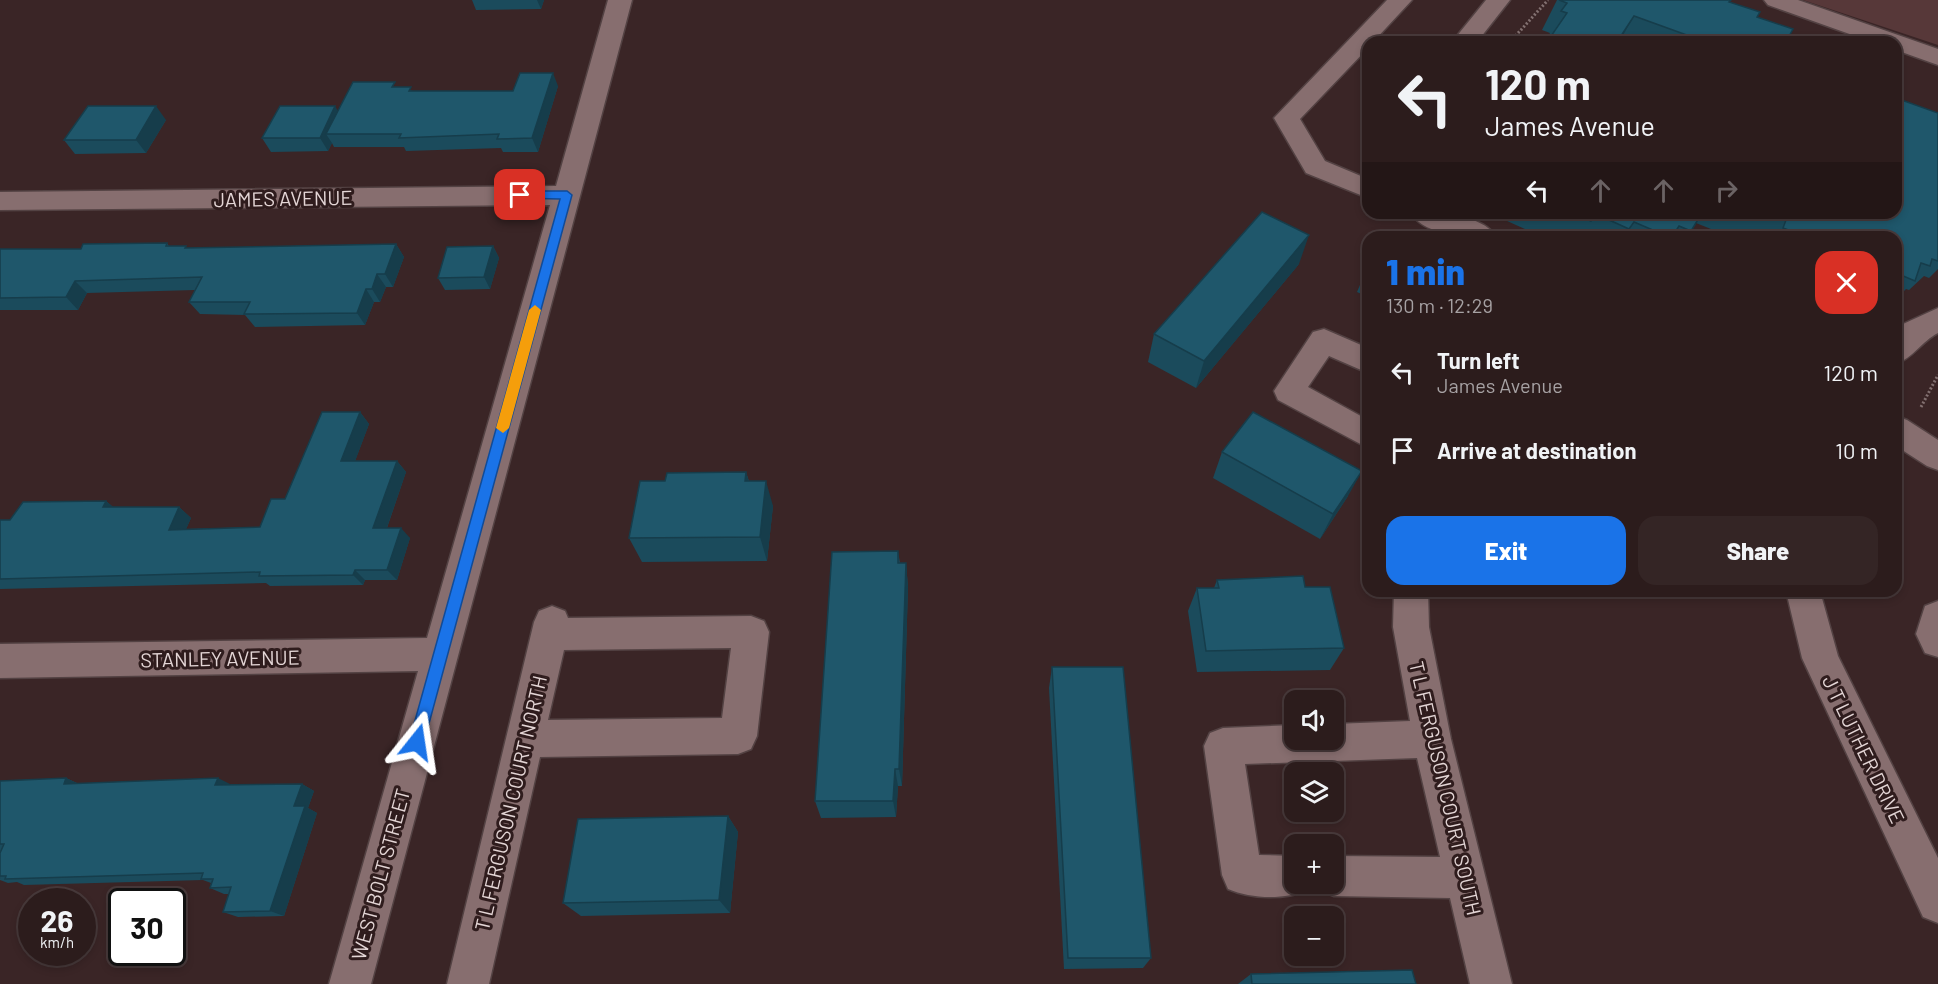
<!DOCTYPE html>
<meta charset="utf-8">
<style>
body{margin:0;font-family:Barlow,sans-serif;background:#342525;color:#f1f3f6;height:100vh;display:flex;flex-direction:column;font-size:22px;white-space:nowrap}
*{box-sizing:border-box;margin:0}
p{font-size:20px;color:#a6a1a3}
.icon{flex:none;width:33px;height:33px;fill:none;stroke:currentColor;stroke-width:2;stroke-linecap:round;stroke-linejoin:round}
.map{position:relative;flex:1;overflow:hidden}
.sheet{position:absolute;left:1362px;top:231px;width:540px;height:366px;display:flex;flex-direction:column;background:#2c1c1c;border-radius:18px;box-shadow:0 3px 9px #0003,0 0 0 2px #483a3b}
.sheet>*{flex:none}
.top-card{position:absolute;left:1362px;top:36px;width:540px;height:183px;border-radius:18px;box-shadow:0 3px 9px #0003,0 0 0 2px #483a3b;background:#2c1c1c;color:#f1f3f6;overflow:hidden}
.controls{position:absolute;left:1284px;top:690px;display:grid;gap:12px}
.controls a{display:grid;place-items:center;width:60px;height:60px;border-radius:12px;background:#2c1c1c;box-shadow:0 3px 9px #0003,0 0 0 2px #483a3b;font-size:30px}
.speed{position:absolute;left:18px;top:888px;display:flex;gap:12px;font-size:30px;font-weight:700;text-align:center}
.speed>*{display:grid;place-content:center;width:78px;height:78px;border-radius:50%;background:#2c1c1c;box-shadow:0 3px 9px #0003,0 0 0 2px #483a3b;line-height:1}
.speed small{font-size:15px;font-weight:400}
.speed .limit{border:3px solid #111;border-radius:9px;background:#fff;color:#111}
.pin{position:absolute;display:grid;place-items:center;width:51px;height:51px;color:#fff;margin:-26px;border-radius:12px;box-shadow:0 3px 9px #0006}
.me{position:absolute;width:66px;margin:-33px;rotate:15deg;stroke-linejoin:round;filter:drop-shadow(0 0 4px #0008)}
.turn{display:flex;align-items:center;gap:21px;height:126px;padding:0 24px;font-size:27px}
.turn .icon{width:78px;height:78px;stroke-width:2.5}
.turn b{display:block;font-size:42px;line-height:51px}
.lanes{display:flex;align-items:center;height:57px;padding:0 24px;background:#0003;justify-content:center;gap:30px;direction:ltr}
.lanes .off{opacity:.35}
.round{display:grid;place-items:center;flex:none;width:63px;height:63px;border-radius:18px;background:#342525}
.headline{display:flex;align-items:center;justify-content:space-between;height:102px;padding:0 24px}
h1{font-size:36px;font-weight:800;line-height:45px;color:#1a73e8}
.button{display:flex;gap:12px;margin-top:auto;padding:12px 24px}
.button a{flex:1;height:69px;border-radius:18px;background:#1a73e8;color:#fff;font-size:24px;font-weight:800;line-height:69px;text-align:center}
.button a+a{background:#342525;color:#f1f3f6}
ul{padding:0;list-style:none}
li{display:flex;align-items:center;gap:18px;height:78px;padding:0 24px}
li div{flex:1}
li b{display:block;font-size:22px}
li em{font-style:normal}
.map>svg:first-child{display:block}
.green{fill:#573839}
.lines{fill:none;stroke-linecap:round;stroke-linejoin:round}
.minor-casing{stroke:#534243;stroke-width:3}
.path{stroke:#827070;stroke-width:3;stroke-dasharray:2 2;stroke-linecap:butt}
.minor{fill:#876e6f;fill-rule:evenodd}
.wall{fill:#1b4b5c}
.shaded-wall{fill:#163d4b}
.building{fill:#1f576b;stroke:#163d4b;stroke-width:1.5}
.route{fill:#1a73e8;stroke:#114b97;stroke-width:1.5}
.slow{fill:#f59e0b}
.labels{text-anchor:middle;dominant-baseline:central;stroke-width:6;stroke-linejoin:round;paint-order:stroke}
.street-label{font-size:20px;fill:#e4d6d6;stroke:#2f1c1d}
</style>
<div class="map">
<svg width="1938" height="984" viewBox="0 0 1938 984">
<rect width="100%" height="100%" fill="#3a2526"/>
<!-- green -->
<path class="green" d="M1803,0H1938V45Z"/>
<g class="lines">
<defs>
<g id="minor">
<path d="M608,0H632L371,984H329L418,671L0,678V644L427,638L550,205L0,210V192L556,186Z"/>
<path d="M1387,0H1412L1373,42H1368V48L1300,119L1325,161L1368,179V198L1306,173L1274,118Z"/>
<path d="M1486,0H1510L1477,42H1452Z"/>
<path d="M1764,0H1798L1938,49V65L1896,50V42H1872L1768,5Z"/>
<path d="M1411,213C1436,213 1482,213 1496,237C1471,237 1425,237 1411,213Z"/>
<path d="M1938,308V333C1922,341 1913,358 1896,364V332L1903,324Z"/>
<path d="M1324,329L1368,348V373L1329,356L1308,387L1368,420V448L1278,400L1274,391L1313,332Z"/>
<path d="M1896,416L1907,420L1938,440V470L1927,466L1896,446Z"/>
<path d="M1394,591H1428L1429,627L1451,739L1512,984H1470L1450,898L1334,896L1320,890L1317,884H1334V856L1440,857L1417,758L1245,764L1259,855L1294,856V884H1311L1308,890C1285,900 1251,899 1228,889L1222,875L1204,746L1210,733L1223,728L1294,725V740H1334V724L1410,721L1393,627Z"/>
<path d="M1786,591H1820L1838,656L1938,858V923L1923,917L1802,658Z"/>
<path d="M1938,601V657L1925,653L1916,634L1925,606Z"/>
<path d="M552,606L565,611L568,618L751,616L764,621L769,632L757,736L751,749L738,754L540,757L489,984H447L534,622L539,611ZM731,648L722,718L548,720L564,650Z"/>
</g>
</defs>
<!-- minor casing -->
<use href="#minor" class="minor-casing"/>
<!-- path -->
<g class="path">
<path d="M1510,42L1548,0"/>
<path d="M1921,407L1938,375"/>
</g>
<!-- minor -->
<use href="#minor" class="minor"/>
</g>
<!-- wall -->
<g class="wall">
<path d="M472,0H544L541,9L476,10Z"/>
<path d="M1557,0H1731L1729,2L1757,17L1788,38L1799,42H1547L1546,41L1550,33L1542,30Z"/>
<path d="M558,86L538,152H503L501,148L406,151L404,147H334L332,143L328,151L271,152L262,138L338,111L397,87L413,91H513Z"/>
<path d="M1938,113V269L1929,278L1924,276L1909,290L1906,289L1896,299V237H1731L1696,223L1686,237H1543L1496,216L1497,213H1896Z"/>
<path d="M166,120L146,153L75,154L64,140Z"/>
<path d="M167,243L169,246L188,248L396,244L404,257L393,287H386L380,302H374L365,325L255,327L245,315L200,314L189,302L195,290L87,293L78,310H0V249H81Z"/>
<path d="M493,246L499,258L490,289L445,290L438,278Z"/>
<path d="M1299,264L1196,388L1148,362L1154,334Z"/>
<path d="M1368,266V297L1357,292Z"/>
<path d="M360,412L369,424L355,461H397L406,472L387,528L410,538L397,580H365L363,585L270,586L266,583L0,589V520H10L106,501L113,507H179L191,518L186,529L260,527Z"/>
<path d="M1222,452L1348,496L1320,539L1213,478Z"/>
<path d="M746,472L749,481L773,506L767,561L642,562L629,538L665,481Z"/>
<path d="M898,551L900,563H906L908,587L902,786H898L896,817L821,818L815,801Z"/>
<path d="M1217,580L1305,587L1344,648L1330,670L1197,672L1188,611L1197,588H1214Z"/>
<path d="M1052,667L1151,958L1143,968L1064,969L1049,688Z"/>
<path d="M66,778L77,783L230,784H302L314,791L308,808L317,813L284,916L238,917L223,912L229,894H224L210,888L211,883L203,880L24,885L17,882L8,883L0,880L1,851H0V781Z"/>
<path d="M728,816L738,832L730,913L581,916L563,903Z"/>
<path d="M1251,974L1416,984H1238Z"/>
</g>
<!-- shaded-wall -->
<g class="shaded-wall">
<path d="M537,0H544L541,9Z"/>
<path d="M1634,16L1619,42H1617Z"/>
<path d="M553,73L558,86L538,152L532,138Z"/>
<path d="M156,106L166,120L146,153L136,140Z"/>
<path d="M335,106L343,119L326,134L332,143L328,151L320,138Z"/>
<path d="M1309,235L1299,264L1196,388L1204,361Z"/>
<path d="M396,244L404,257L393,287L385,274Z"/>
<path d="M493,246L499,258L490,289L484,277Z"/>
<path d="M377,274L386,287L380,302L372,289Z"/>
<path d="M75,281L87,293L78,310L66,297Z"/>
<path d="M366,289L374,302L365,325L357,313Z"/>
<path d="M360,412L369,424L351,472L341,461Z"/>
<path d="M397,461L406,472L383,539L373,528Z"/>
<path d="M1362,471L1348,496L1320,539L1333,514Z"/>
<path d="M746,472L754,498L745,481Z"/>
<path d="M766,481L773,506L767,561L760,537Z"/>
<path d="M106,501L119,512L103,507Z"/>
<path d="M179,507L191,518L181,541L169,530Z"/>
<path d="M401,528L410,538L397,580L387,570Z"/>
<path d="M906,563L908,587L902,786L899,769Z"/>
<path d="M355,570L365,580L363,585L353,575Z"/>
<path d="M895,769L898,786L896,817L893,801Z"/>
<path d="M66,778L83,786L64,784Z"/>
<path d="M218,778L232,785H215Z"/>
<path d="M302,784L314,791L308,808L317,813L284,916L270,911L294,806Z"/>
<path d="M728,816L738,832L730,913L719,900Z"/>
</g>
<!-- building -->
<g class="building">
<path d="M1559,0H1731L1729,2L1760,12L1757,17L1793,29L1788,38L1799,42H1706L1634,16L1617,42H1547L1567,13L1561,11L1567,3Z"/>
<path d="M520,73H553L532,138L497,139L499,134L399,138L401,134H326L353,82H395L392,87H411L409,91H513Z"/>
<path d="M1896,98L1938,113V261L1932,259L1930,266L1921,263L1915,281L1896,273V237H1801L1802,235L1783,228L1786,220L1769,213H1896Z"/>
<path d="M88,106H156L136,140H64Z"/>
<path d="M280,106H335L320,138H262Z"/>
<path d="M1262,212L1309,235L1204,361L1154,334Z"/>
<path d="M1573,213H1702L1691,231L1679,226L1672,237H1669L1634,222L1629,229L1596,214L1591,221Z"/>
<path d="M1395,230L1408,236L1412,231L1424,237H1389Z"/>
<path d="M167,243L166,246H186L185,248L396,244L385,274H377L372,289H366L357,313L244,314L250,302H189L202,277L75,281L66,297L0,298V249H81L83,244Z"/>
<path d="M493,246L484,277L438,278L447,247Z"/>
<path d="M322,412H360L341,461H397L373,528H401L387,570H355L353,575L259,576L260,572L0,579V520H10L23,502L106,501L103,507H179L169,530L260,527L271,499H285Z"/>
<path d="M1253,412L1362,471L1333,514L1222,452Z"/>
<path d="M746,472L745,481H766L760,537L629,538L640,481H665L667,473Z"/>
<path d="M898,551V563H906L899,769H895L893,801H815L832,552Z"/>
<path d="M1303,576L1305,587H1330L1344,648L1206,651L1197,588H1219L1217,580Z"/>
<path d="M1052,667H1123L1151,958H1068Z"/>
<path d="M66,778L64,784L218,778L215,785L302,784L294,806H305L270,911L223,912L231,887L210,888L213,879H201L203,873L5,879L6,876H0V853L4,844H0V781Z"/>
<path d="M728,816L719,900L563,903L578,819Z"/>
<path d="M1412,970L1416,984H1252L1251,974Z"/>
</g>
<!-- route -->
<path class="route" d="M520,191H567L572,195L424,742L422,747L417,750L411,747L409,742L560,199L516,198L514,195Z"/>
<!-- slow -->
<path class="slow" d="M535,305L541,310L509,428L503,433L496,428L529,310Z"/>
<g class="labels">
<!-- street labels -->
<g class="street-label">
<text transform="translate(283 198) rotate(-1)">JAMES AVENUE</text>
<text transform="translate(220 658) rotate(-1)">STANLEY AVENUE</text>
<text transform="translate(1864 749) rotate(64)">J T LUTHER DRIVE</text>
<text transform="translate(1446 788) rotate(77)">T L FERGUSON COURT SOUTH</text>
<text transform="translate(510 803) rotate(-77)">T L FERGUSON COURT NORTH</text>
<text transform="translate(380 874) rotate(-75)">WEST BOLT STREET</text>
</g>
</g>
</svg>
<div class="controls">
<a><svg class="icon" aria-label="sound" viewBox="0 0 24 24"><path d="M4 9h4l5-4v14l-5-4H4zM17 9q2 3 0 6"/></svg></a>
<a><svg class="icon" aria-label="layers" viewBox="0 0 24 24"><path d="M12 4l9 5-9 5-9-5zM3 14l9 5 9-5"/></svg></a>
<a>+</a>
<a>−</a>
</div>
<div class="speed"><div>26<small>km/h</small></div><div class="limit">30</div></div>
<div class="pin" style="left:520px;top:195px;background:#d93025"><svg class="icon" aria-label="arrive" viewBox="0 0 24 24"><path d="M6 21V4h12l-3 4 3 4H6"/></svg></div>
<svg class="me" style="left:417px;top:742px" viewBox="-20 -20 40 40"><path d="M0-17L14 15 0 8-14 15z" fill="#1a73e8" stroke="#fff" stroke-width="4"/></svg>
<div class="top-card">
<div class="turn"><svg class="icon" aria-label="left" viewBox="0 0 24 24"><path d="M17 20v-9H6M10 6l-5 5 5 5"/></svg><div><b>120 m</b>James Avenue</div></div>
<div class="lanes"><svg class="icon" aria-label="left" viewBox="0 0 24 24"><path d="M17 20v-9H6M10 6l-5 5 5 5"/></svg><svg class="icon off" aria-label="ahead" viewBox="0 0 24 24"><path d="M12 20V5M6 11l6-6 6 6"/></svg><svg class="icon off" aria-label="ahead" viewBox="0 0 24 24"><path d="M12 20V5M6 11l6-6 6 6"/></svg><svg class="icon off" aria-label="right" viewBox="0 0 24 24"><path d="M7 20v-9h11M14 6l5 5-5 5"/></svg></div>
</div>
<section class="sheet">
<div class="headline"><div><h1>1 min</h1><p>130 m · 12:29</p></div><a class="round" style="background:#d93025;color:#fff"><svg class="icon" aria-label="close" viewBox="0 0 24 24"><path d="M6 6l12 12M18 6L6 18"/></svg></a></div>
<ul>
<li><svg class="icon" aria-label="left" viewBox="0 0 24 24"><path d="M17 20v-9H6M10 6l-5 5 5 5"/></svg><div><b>Turn left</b><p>James Avenue</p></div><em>120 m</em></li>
<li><svg class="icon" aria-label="arrive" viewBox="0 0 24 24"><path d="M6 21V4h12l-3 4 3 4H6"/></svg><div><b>Arrive at destination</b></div><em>10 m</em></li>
</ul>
<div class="button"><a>Exit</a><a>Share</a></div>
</section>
</div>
